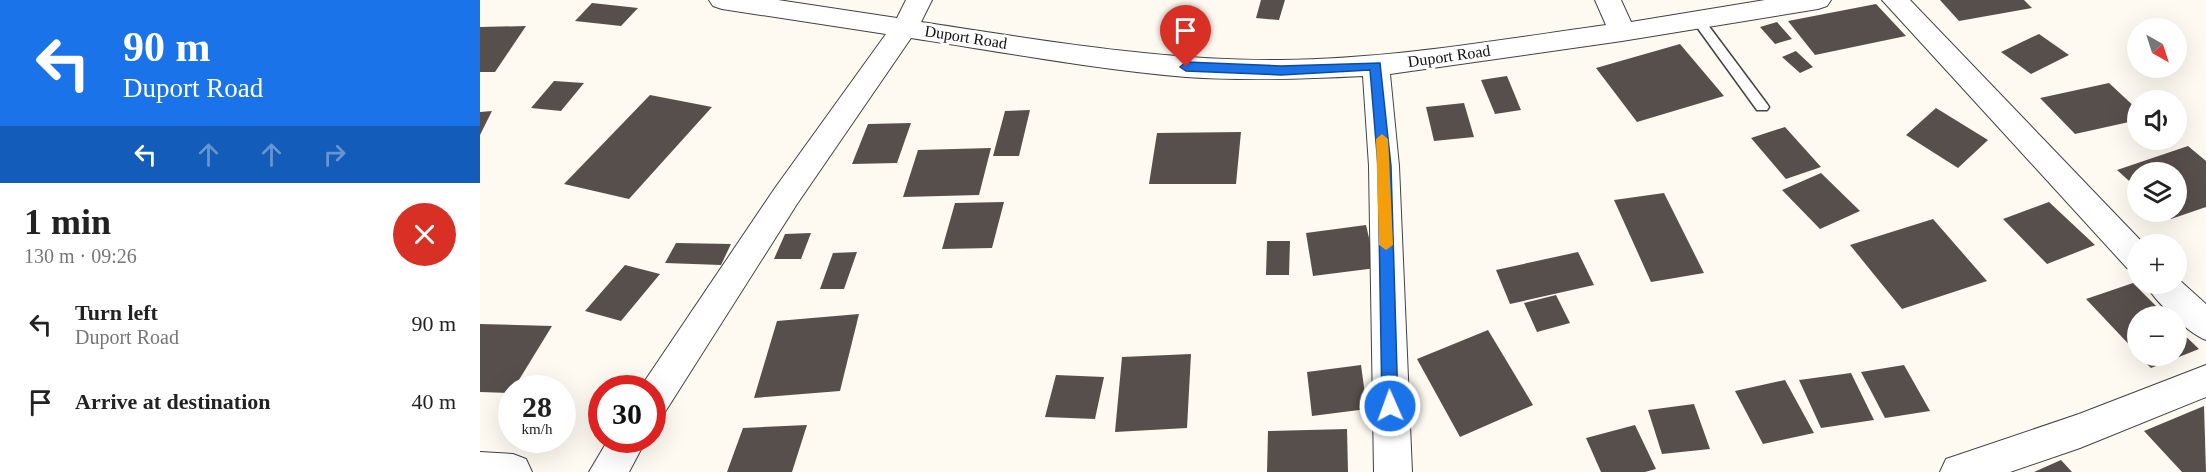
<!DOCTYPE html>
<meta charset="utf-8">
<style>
body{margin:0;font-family:Georgia,serif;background:#f2f2f2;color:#222;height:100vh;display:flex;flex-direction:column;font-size:22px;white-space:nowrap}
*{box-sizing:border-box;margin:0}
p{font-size:20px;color:#767676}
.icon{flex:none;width:33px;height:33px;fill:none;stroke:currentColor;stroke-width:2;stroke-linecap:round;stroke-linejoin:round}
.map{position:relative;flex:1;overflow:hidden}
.side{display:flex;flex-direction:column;background:#fff;width:480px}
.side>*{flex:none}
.guide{background:#1a73e8;color:#fff;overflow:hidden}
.needle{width:39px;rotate:141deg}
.buttons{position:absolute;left:1647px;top:18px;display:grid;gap:12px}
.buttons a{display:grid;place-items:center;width:60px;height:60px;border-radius:50%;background:#fff;box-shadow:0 6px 24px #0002;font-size:30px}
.speed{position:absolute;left:18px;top:375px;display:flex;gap:12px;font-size:30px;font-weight:700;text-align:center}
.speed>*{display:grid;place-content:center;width:78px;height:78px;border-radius:50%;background:#fff;box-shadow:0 6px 24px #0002;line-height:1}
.speed small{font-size:15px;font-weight:400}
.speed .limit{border:9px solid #d22;background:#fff;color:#111}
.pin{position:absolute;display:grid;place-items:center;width:51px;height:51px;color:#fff;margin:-62px -26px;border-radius:50% 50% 50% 0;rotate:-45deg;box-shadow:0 0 6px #0007}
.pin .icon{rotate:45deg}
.me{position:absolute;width:66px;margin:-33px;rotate:358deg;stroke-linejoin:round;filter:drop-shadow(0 0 4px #0008)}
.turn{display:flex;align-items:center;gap:21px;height:126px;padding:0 24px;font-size:27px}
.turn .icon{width:78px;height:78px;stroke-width:2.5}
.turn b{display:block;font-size:42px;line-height:51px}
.lanes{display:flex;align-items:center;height:57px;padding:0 24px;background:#0003;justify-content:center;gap:30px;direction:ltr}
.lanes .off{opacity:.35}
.round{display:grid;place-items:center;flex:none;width:63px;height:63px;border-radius:32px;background:#f2f2f2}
.headline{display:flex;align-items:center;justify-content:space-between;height:102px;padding:0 24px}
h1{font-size:36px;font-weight:700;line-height:45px}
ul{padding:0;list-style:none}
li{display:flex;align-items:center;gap:18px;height:78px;padding:0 24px}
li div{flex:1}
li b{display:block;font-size:22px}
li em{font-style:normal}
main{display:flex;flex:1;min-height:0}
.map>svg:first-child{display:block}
.building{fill:#574f4c}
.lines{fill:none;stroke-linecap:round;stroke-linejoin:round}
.service-casing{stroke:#424242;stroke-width:3}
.minor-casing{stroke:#424242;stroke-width:2}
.service{fill:#fff;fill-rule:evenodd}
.minor{fill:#fff;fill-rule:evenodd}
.route{fill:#1a73e8;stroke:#114b97;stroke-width:1.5}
.slow{fill:#f59e0b}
.labels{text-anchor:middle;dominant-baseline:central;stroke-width:6;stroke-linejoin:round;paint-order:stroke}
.street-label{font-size:16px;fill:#0f0f0f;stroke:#fff}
</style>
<main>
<section class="side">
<div class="guide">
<div class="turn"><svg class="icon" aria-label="left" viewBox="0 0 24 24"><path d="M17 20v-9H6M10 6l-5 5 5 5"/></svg><div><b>90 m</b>Duport Road</div></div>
<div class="lanes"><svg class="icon" aria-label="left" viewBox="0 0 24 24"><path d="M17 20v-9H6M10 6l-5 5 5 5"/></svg><svg class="icon off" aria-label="ahead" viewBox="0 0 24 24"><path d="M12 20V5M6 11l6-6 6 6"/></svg><svg class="icon off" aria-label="ahead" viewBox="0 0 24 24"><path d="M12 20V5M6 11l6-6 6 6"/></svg><svg class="icon off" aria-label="right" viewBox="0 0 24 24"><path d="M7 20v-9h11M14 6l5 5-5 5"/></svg></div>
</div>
<div class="headline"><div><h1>1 min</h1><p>130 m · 09:26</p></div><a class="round" style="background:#d93025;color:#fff"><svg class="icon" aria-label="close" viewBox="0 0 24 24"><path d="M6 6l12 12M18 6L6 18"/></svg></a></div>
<ul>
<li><svg class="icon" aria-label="left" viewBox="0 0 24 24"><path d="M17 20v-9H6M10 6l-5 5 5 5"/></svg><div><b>Turn left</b><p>Duport Road</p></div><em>90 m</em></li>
<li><svg class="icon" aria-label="arrive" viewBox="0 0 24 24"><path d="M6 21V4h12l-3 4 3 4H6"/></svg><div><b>Arrive at destination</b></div><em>40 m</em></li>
</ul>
</section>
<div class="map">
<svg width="1726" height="472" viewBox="0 0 1726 472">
<rect width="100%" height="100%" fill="#fefaf2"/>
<!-- building -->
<g class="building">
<path d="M781,0H805L799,20L776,18Z"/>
<path d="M1460,0H1544L1552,8L1479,21Z"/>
<path d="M112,3L158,8L141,26L95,21Z"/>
<path d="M1396,4L1426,36L1335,55L1308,21Z"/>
<path d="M1297,22L1312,39L1295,44L1280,27Z"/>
<path d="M46,26L15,72H0V27Z"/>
<path d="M1559,34L1589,55L1551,74L1521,52Z"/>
<path d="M1200,44L1244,96L1157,122L1116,68Z"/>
<path d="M1316,51L1333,67L1320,73L1302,57Z"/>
<path d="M1027,76L1041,110L1015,114L1001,80Z"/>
<path d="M74,81L104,83L81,111L51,108Z"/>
<path d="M1629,83L1658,110V120L1595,134L1560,98Z"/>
<path d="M170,95L232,107L149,199L84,184Z"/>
<path d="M984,103L994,137L954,141L946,107Z"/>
<path d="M1456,108L1508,140L1478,168L1426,135Z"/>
<path d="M550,110L539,156H513L525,111Z"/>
<path d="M12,111L0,135V112Z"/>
<path d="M431,123L417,163L372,164L388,124Z"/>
<path d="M1305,127L1341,167L1306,179L1271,138Z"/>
<path d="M761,132L756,184H669L677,133Z"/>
<path d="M1708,146L1726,161V207L1691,219L1683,212H1696V172H1658V189L1637,170Z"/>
<path d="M511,148L499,195L423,197L438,150Z"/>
<path d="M1341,173L1380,211L1340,229L1302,190Z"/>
<path d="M1184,193L1224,273L1171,282L1134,200Z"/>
<path d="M524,202L512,248L462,249L475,203Z"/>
<path d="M1569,202L1615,245L1567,264L1523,219Z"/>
<path d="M1453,219L1507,281L1422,309L1370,245Z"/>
<path d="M886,225L896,268L833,276L826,233Z"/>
<path d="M331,233L321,259H294L305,234Z"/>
<path d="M787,241H810L809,275H786Z"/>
<path d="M196,243L251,244L241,265L185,263Z"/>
<path d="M377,252L364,289H340L353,253Z"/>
<path d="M1098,252L1114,285L1030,304L1016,270Z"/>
<path d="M145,265L180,274L141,321L105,311Z"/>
<path d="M1653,283L1686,316H1658V354L1606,299Z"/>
<path d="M1076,295L1090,323L1057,332L1044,303Z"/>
<path d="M379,314L360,391L274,398L297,321Z"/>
<path d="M0,324L72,326L34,388H32V393L0,392Z"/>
<path d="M1696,327L1719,349L1671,368L1659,356H1696Z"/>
<path d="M1008,330L1053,405L980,437L937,359Z"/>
<path d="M711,354L707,428L635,432L642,357Z"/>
<path d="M881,365L887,409L832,416L827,372Z"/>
<path d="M1424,365L1450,411L1405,418L1381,372Z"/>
<path d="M1371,373L1394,420L1341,428L1319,380Z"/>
<path d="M576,375L624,377L615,419L565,417Z"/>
<path d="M1305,380L1334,433L1283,444L1255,391Z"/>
<path d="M1214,404L1230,449L1182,454L1168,410Z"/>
<path d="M1724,406L1726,472H1702L1664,431Z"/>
<path d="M327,425L312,472H247L263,428Z"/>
<path d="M1155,425L1176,469L1165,472H1121L1106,438Z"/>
<path d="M867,429L868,472H787L788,431Z"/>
<path d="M1581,460L1592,472H1554Z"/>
</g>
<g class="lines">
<defs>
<path id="service" d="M1218,16L1222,17L1287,104L1289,107L1287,110H1277L1214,23L1212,20L1214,17Z"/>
<g id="minor">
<path d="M229,0H298L417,18L426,0H452L441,22C560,40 681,61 801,60C910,59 1018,40 1126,25L1115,0H1141L1151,22L1285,0H1351L1347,6L1338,9L1142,41L910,74L919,166L932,472H894L889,166L883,76C824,79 765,81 706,77C614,69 522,52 431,38L317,204L185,412L172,417V388H160L295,188L406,34L242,9L233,6Z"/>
<path d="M1402,0H1430L1664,244H1658V272L1647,268Z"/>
<path d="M1696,277L1726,304V340C1708,333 1674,301 1666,284H1696Z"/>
<path d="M1726,365V397L1600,448L1530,472H1460L1466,459L1599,414Z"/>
<path d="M128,440H166L149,472H109Z"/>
<path d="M0,452L33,454L46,459L52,472H0Z"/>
</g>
</defs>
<!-- service casing -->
<use href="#service" class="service-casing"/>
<!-- minor casing -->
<use href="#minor" class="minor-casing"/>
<!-- service -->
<use href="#service" class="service"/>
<!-- minor -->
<use href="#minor" class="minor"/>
</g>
<!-- route -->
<path class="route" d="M706,62L801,66L900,63L911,166L918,406L916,411L910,413L905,411L902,406L898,166L890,70L801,75L706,71L700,67Z"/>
<!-- slow -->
<path class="slow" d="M902,134L908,139L913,245L906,250L899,245L896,139Z"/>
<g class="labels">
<!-- street labels -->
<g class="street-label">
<text transform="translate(486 37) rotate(9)">Duport Road</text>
<text transform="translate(969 56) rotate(-8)">Duport Road</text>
</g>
</g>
</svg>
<div class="buttons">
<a><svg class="needle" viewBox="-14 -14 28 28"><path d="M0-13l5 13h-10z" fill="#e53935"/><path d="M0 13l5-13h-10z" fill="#767676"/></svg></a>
<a><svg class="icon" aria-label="sound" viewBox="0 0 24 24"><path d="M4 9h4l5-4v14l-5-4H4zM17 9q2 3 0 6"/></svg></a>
<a><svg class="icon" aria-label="layers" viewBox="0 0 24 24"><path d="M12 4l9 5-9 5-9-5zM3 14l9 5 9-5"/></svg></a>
<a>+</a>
<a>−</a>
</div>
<div class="speed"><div>28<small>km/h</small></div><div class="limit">30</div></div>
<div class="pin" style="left:706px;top:67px;background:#d93025"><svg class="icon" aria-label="arrive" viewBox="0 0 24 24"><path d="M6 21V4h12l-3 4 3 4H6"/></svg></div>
<svg class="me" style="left:910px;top:406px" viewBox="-20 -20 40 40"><circle r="17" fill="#1a73e8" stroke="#fff" stroke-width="3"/><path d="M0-11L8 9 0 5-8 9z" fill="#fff"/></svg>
</div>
</main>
